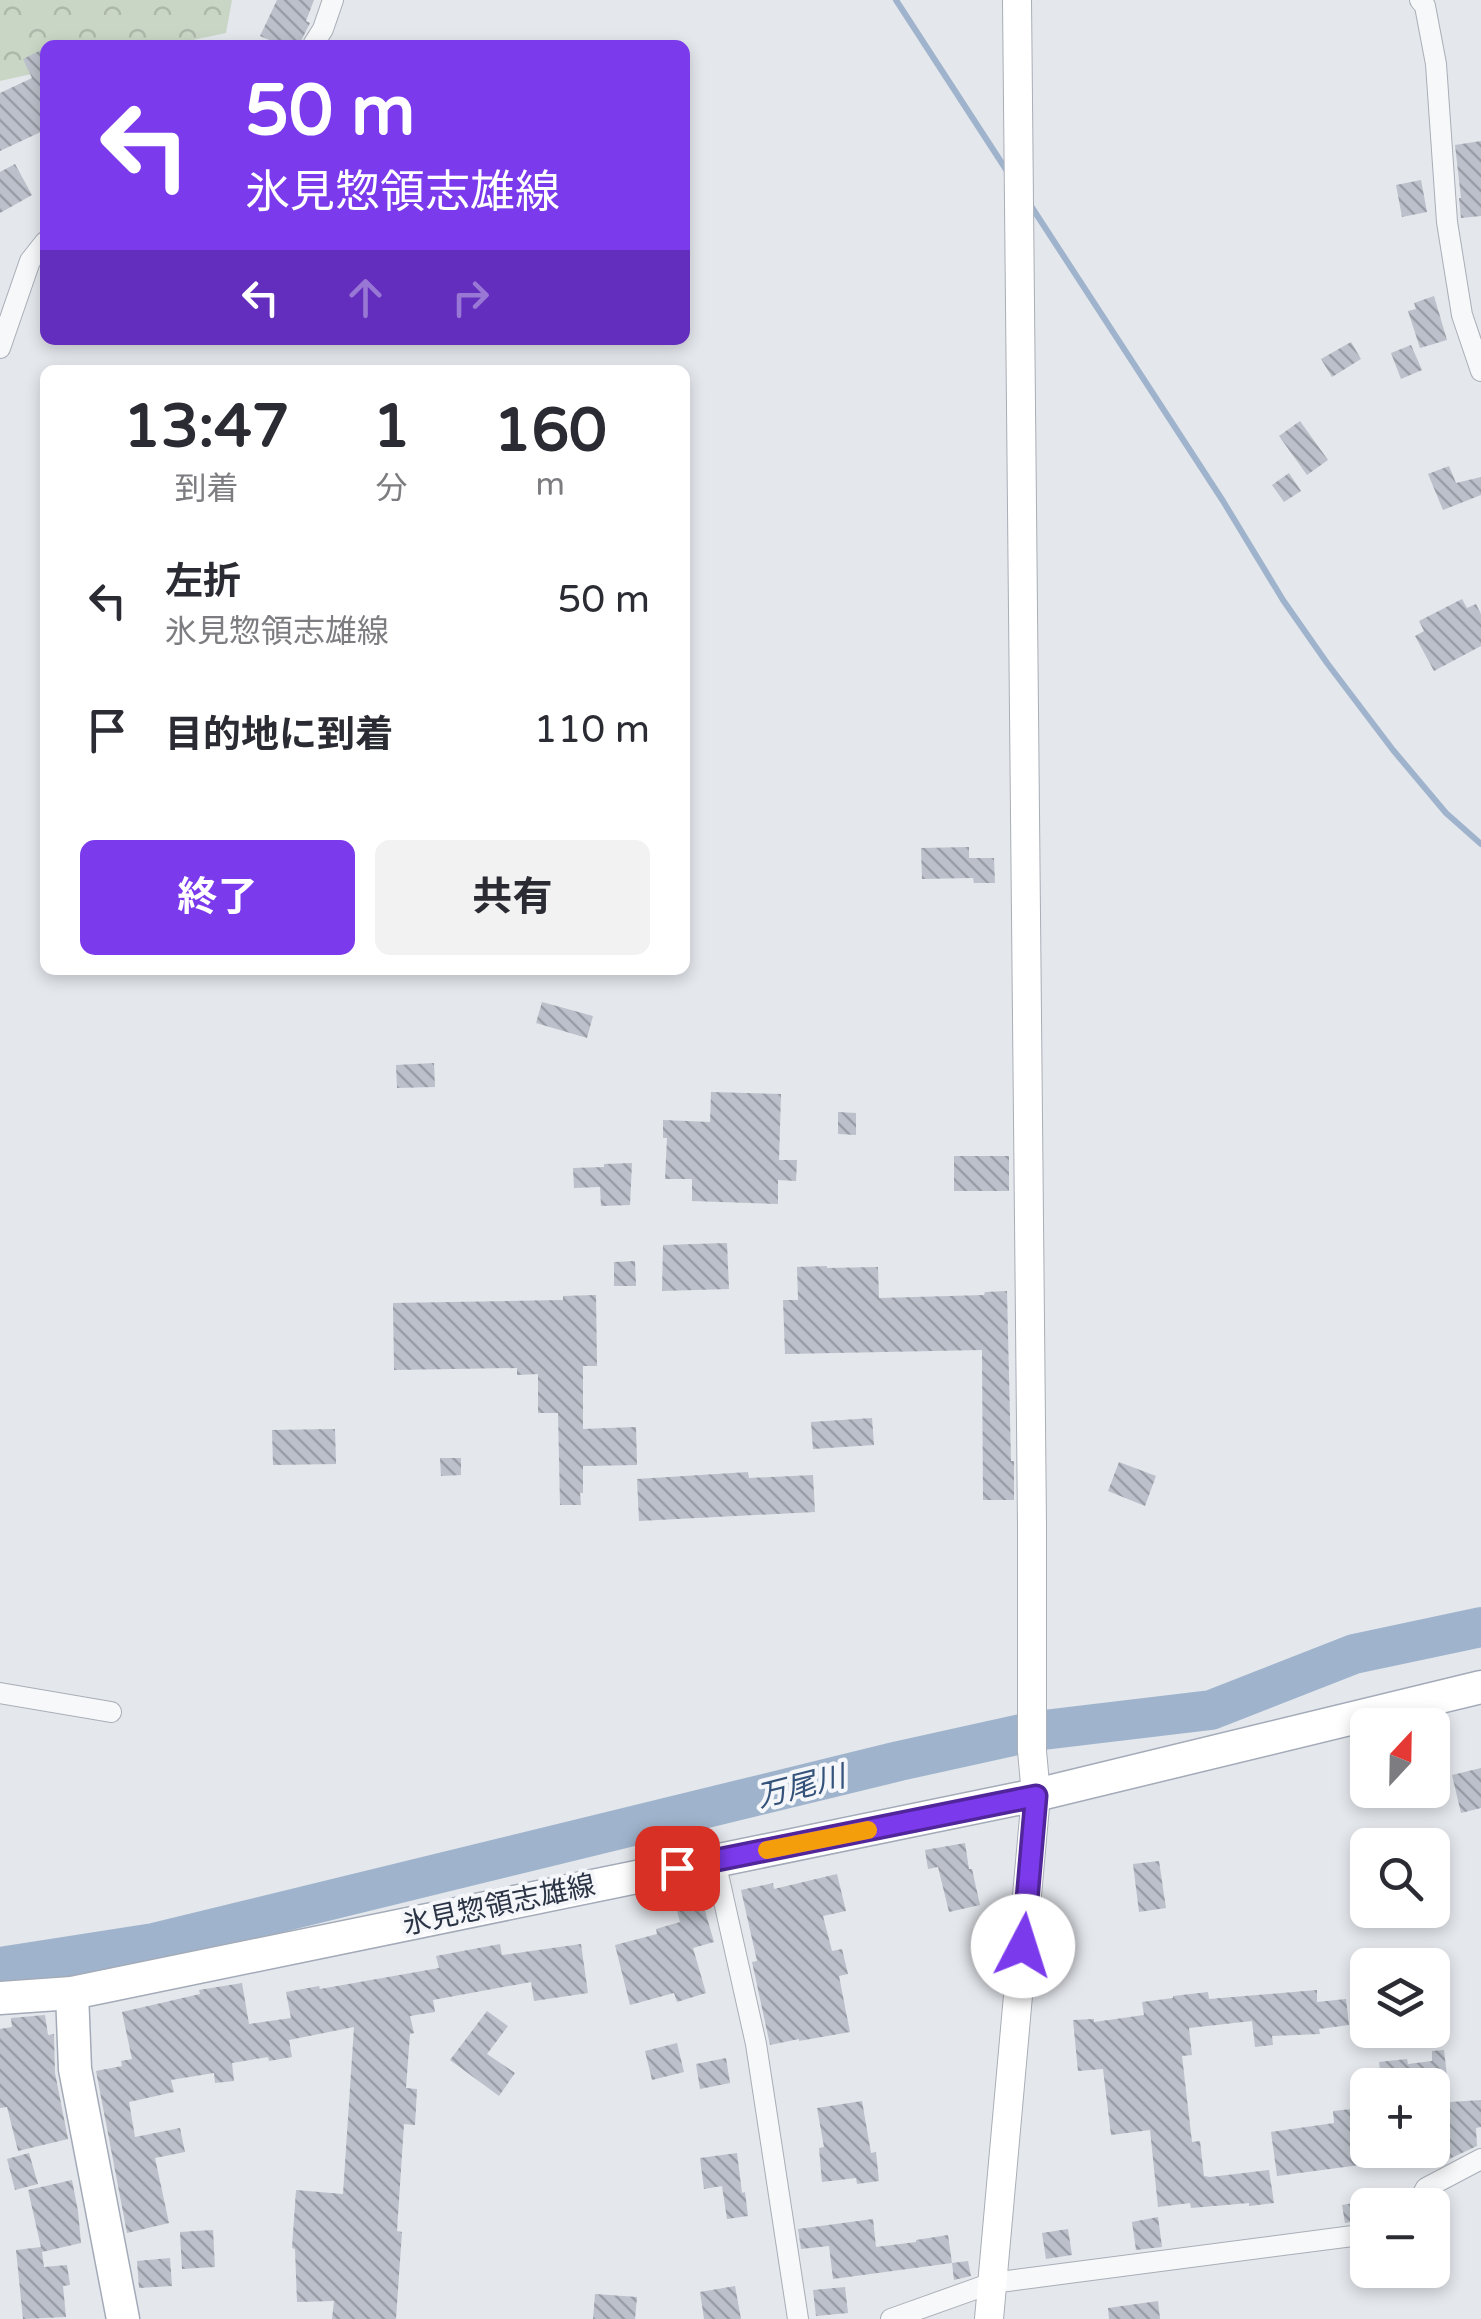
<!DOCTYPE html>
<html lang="ja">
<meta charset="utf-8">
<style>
body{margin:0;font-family:"Varela Round","Noto Sans JP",sans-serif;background:#f2f2f3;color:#2b2b33;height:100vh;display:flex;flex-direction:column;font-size:38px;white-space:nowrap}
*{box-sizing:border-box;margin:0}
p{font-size:32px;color:#7c7c81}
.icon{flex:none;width:55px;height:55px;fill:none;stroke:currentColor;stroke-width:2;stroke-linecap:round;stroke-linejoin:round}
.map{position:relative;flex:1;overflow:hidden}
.panel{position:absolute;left:40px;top:365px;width:650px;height:610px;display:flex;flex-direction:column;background:#fff;border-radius:15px;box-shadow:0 5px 15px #0003}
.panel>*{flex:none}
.guide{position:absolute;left:40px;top:40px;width:650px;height:305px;border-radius:15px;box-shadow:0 5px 15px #0003;background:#7c3aed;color:#fff;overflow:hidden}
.needle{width:65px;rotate:22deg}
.buttons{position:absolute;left:1350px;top:1708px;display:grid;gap:20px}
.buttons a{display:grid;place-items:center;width:100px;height:100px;border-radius:15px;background:#fff;box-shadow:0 5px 15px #0003;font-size:50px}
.pin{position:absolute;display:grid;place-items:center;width:85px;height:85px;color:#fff;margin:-42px;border-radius:20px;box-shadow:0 5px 15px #0006}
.me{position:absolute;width:110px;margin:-55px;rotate:5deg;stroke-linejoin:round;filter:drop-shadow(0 0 8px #0008)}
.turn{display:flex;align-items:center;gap:35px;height:210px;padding:0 40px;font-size:45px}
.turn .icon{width:130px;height:130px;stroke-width:2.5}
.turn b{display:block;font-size:70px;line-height:85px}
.lanes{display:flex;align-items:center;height:95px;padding:0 40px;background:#0003;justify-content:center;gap:50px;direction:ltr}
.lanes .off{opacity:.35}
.eta{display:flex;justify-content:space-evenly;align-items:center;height:170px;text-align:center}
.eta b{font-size:60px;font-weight:700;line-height:70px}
.action{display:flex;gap:20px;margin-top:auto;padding:20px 40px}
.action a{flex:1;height:115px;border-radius:15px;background:#7c3aed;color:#fff;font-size:40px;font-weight:700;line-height:115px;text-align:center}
.action a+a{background:#f2f2f3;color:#2b2b33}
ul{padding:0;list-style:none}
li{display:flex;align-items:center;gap:30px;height:130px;padding:0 40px}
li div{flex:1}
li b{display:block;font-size:38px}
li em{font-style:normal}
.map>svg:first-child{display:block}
.forest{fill:url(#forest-crowns)}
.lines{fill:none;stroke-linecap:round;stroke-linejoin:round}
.stream{stroke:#9fb4cc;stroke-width:6}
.river{stroke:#9fb4cc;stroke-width:40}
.building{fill:url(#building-back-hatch)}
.street-casing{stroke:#a9aeb7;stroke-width:22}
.secondary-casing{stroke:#a9aeb7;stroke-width:30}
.primary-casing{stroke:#a3abb8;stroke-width:35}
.street{stroke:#f7f8fa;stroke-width:20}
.secondary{stroke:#fff;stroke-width:28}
.primary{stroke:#fff;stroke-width:32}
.route-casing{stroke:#51269a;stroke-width:25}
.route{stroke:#7c3aed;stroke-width:18}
.slow{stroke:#f59e0b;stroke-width:18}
.labels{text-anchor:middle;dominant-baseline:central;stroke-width:8;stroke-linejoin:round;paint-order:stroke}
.street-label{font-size:28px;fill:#2b3445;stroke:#f4f6f9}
.water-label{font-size:30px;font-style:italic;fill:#34527a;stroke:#f4f6f9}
</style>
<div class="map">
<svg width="1481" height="2319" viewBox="0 0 1481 2319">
<defs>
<pattern id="forest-crowns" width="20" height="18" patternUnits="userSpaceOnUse" patternTransform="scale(2.5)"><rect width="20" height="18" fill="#c9d6c5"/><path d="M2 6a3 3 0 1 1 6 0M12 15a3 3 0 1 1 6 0" fill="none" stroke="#adb8ab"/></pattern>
<pattern id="building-back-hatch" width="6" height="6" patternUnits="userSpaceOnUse" patternTransform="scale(2.5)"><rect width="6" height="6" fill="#bbc0ca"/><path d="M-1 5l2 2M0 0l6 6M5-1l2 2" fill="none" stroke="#989da6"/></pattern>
</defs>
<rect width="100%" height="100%" fill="#e4e7ec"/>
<!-- forest -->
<path class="forest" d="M0,0H232L226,33L169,45H45V71L0,81Z"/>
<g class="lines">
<!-- stream -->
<g class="stream">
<path d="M896,0L1007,171"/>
<path d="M1031,206L1223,501L1283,600L1327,663L1393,750L1446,813L1481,844"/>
</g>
<!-- river -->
<path class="river" d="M0,1967L154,1943L899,1761L1035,1731L1211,1710L1354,1654L1481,1627"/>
</g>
<!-- building -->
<g class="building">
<path d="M277,0H314L306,21L310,23L299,45H281L260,36Z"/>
<path d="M45,48V130L0,151V93L32,78L23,59Z"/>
<path d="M1481,141V216L1461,218L1459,198H1461L1455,145Z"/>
<path d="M15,164L32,195L0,213V172Z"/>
<path d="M1421,180L1427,212L1402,217L1396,185Z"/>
<path d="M1434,296L1447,340L1420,348L1408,311L1416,309L1414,303Z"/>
<path d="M1351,342L1361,359L1332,377L1321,359Z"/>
<path d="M1411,345L1422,370L1401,379L1391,353Z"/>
<path d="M1300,421L1328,460L1307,475L1279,436Z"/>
<path d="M1449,466L1456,483L1481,477V495L1443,510L1428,474Z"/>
<path d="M1289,473L1301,491L1284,502L1272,485Z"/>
<path d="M1462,599L1467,608L1476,604L1481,614V646L1434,671L1415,636L1424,631L1419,621Z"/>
<path d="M969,847V858H994L995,883H974L973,878L922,879L921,848Z"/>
<path d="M542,1002L593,1016L587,1038L536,1023Z"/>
<path d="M434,1063L435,1087L397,1088L396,1065Z"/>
<path d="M711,1092L781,1094L779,1160H797L796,1181L778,1180V1204L692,1201V1179H665L667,1138H663V1120L710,1122Z"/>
<path d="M838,1112L856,1113V1135L838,1134Z"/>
<rect x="954" y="1156" width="55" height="35"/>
<path d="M632,1163L630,1205L601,1206L600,1187L574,1188L573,1168L604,1167V1164Z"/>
<path d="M727,1243L729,1289L662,1291L663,1245Z"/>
<path d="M635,1261L636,1286H614V1262Z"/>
<path d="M827,1266V1268L878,1267L879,1298L984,1295L985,1292L1007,1291L1011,1461H1014V1500H983L982,1350L785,1354L783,1300H798L797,1267Z"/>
<path d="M596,1295L597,1366H583V1429L636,1427L637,1465L583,1466V1493H580L581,1505H560L558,1413H538V1374L517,1375V1368L394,1370L393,1303L563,1300V1296Z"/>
<path d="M872,1418L874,1445L813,1449L811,1422Z"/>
<path d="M335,1429L336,1464L273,1465L272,1430Z"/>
<path d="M440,1458H461V1475L441,1476Z"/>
<path d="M1119,1462L1156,1476L1145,1506L1108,1491Z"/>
<path d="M748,1472L749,1478L813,1475L815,1512L639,1521L637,1479Z"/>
<path d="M1481,1768V1808L1461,1813L1452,1775Z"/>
<path d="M965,1843L969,1869H972L980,1905L949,1912L938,1867L928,1869L925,1850Z"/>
<path d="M1159,1861L1166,1908L1139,1912L1133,1864Z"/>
<path d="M837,1874L846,1911L823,1916L832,1951L842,1949L848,1974L839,1976L850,2032L799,2041V2039L770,2045L752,1962L757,1961L741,1890L773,1883L774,1889Z"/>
<path d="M703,1904L714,1942L693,1948L706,1993L677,2002L674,1993L630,2005L615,1945L657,1934L656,1929L680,1922L677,1911Z"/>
<path d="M500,1944L502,1955L581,1944L588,1993L534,2001L531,1982L433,2000L435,2012L410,2016L414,2033L410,2034L406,2088L417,2089L415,2125L404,2124L397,2231L402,2232L396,2319H332L334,2301L297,2302L295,2249L292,2248L296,2190L343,2194L354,2027L289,2040L292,2057L269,2061L268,2057L232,2063L234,2081L215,2083L214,2073L171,2080L174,2092L129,2102L135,2137L180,2128L185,2152L155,2158L169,2223L127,2233L96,2071L122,2066L121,2061L132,2059L122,2012L200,1994L199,1990L242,1983L249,2024L291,2018L286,1992L319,1986L320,1989L439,1968L436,1956Z"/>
<path d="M1317,1990V2002L1346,1999L1349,2025L1319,2029L1320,2034L1272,2036L1273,2045L1255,2047L1252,2021L1189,2028L1192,2055L1182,2056L1192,2142L1200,2141L1204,2176L1210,2177L1269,2170L1274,2203L1249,2206V2203L1191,2208L1190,2203L1158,2207L1150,2130L1111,2135L1103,2069L1078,2071L1073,2020L1094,2019V2022L1144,2015L1142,2002L1173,1998V1996L1208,1992L1209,1999Z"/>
<path d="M487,2011L508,2026L487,2054L515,2073L499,2096L450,2060Z"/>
<path d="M45,2015L48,2035L54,2034L55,2073L68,2139L18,2151L7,2107L0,2108V2029L12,2027L11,2018Z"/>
<path d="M677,2043L684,2072L652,2080L645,2051Z"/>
<path d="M1444,2050L1450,2102L1481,2100V2127L1476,2128L1477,2146L1447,2160L1437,2167L1424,2168L1423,2150H1432V2085H1382L1379,2062L1407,2059L1408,2064L1432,2061V2051Z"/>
<path d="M726,2058L730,2083L700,2089L696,2064Z"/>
<path d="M862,2101L871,2153L876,2152L879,2181L857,2184L856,2178L822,2182L819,2148L824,2147L817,2108Z"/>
<path d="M1352,2109L1360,2165L1277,2176L1271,2132L1334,2123L1333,2111Z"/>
<path d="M29,2153L38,2184L15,2190L7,2159Z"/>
<path d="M737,2153L742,2193L745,2192L748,2216L727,2219L722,2186L704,2189L700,2158Z"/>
<path d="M72,2180L78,2211L81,2243L42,2252L44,2267L67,2265L70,2285L63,2286L66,2317L23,2319L16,2250L41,2247L28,2190Z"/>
<path d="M1366,2201L1368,2219L1345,2223L1342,2205Z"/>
<path d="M1158,2217L1162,2247L1136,2250L1132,2222Z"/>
<path d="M873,2219L876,2247L916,2242V2240L948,2235L952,2263L968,2261L971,2276L954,2280L952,2263L833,2279L829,2246L801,2249L798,2229Z"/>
<path d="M1068,2229L1072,2255L1046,2259L1042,2233Z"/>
<path d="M213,2230L215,2267L182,2269L180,2232Z"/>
<path d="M170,2258L172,2286L139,2288L137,2261Z"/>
<path d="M735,2286L741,2319H704L700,2292Z"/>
<path d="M845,2287L848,2313L816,2316L813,2290Z"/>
<path d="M595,2294L637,2297L635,2319H593Z"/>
<path d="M1158,2301L1160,2319H1109L1108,2308Z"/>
</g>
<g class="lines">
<defs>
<g id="street">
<path d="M1420,0L1425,6L1436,64L1447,222L1462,315L1481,371"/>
<path d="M313,45L323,29L333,0"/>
<path d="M0,348L30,261L45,242"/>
<path d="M0,1693L111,1712"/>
<path d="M715,1861L756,2044L798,2319"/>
<path d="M1417,2205L1426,2188L1481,2159"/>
<path d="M891,2319L992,2283L1368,2234"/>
</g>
<path id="secondary" d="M989,2319L1036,1795L1032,1751V1526L1017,0"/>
<g id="primary">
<path d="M72,1993L75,2069L123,2319"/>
<path d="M0,1998L72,1993L1036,1795L1481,1687"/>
</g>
</defs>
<!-- street casing -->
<use href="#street" class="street-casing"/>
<!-- secondary casing -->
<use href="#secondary" class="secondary-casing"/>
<!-- primary casing -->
<use href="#primary" class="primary-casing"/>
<!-- street -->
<use href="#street" class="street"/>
<!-- secondary -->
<use href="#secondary" class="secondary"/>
<!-- primary -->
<use href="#primary" class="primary"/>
</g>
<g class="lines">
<defs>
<path id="route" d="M677,1868L1036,1796L1023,1946"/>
</defs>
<!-- route casing -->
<use href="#route" class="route-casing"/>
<!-- route -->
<use href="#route" class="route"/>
<!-- slow -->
<path class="slow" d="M767,1850L868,1830"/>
</g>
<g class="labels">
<!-- street labels -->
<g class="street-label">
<text transform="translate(499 1905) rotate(-12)">氷見惣領志雄線</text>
</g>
<!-- water labels -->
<g class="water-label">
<text transform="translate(801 1787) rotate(-14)">万尾川</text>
</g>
</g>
</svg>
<div class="buttons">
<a><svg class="needle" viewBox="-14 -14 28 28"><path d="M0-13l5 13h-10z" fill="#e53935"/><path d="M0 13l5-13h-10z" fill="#7c7c81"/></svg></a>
<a><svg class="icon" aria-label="search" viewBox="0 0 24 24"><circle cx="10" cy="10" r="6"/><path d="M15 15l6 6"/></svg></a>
<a><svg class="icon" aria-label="layers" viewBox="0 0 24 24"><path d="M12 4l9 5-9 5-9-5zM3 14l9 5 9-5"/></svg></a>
<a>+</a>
<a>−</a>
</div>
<div class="pin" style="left:677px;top:1868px;background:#d93025"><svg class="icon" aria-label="arrive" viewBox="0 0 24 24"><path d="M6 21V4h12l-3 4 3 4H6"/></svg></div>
<svg class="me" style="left:1023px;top:1946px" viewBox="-20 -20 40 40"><circle r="19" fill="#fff"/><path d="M0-13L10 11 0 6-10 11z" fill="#7c3aed"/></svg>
<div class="guide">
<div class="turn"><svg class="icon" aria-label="left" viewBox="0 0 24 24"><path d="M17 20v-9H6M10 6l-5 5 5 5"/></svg><div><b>50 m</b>氷見惣領志雄線</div></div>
<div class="lanes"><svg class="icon" aria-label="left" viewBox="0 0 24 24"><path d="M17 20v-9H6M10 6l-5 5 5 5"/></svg><svg class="icon off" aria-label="ahead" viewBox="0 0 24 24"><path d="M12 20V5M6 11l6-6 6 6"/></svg><svg class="icon off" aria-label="right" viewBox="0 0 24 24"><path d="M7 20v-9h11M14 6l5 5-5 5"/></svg></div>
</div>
<section class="panel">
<div class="eta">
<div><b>13:47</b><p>到着</p></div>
<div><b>1</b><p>分</p></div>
<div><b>160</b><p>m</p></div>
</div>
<ul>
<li><svg class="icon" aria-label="left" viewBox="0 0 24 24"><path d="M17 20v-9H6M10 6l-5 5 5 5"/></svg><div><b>左折</b><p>氷見惣領志雄線</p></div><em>50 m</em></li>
<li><svg class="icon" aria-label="arrive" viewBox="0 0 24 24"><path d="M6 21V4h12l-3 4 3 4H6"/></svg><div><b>目的地に到着</b></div><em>110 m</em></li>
</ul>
<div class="action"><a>終了</a><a>共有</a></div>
</section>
</div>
